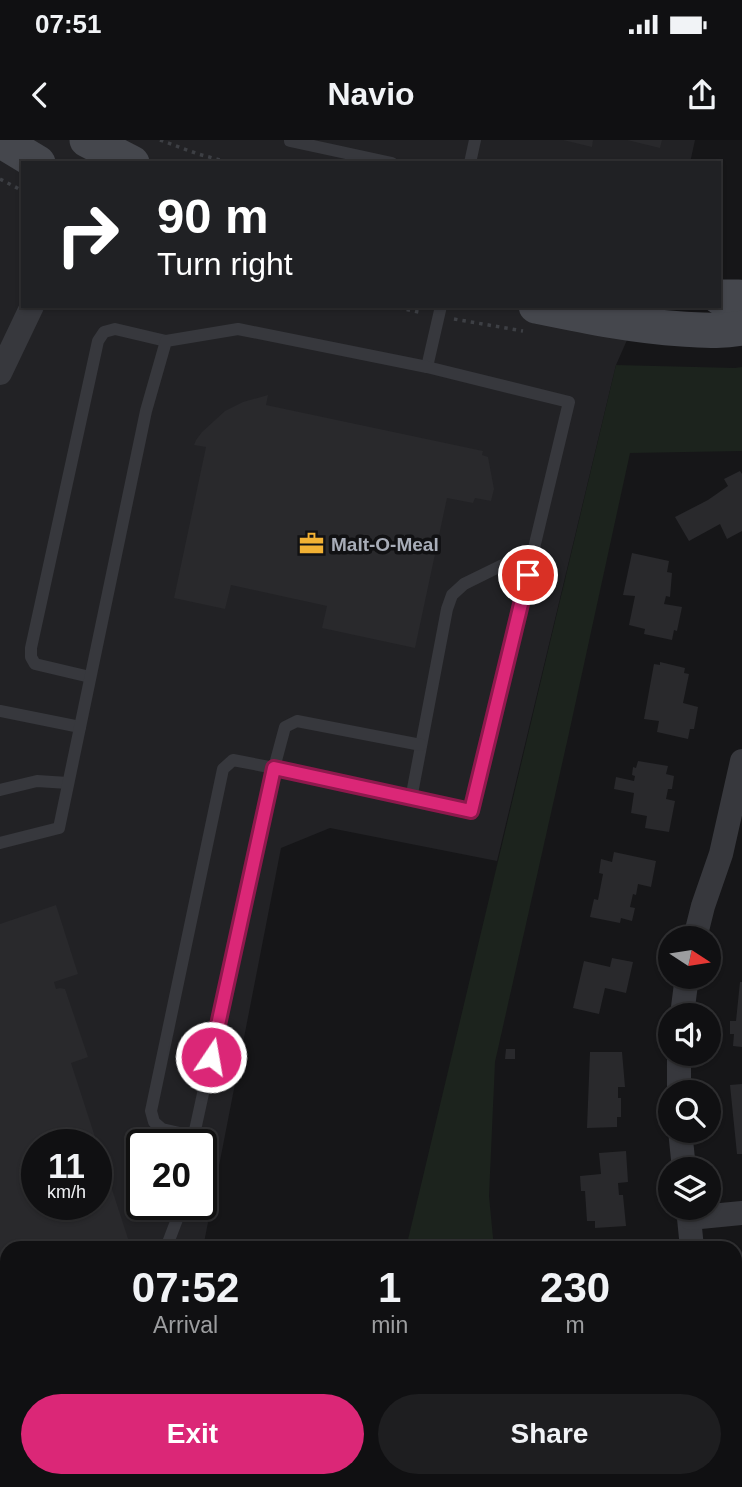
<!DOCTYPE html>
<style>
body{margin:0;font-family:Helvetica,sans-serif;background:#1e1e20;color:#f1f3f6;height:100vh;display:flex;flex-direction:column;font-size:26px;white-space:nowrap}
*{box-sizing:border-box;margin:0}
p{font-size:23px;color:#9c9d9f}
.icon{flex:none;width:38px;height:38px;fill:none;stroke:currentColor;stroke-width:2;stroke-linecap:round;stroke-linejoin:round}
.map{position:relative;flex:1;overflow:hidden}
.panel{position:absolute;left:0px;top:1101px;width:742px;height:247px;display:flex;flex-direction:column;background:#101012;border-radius:21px 21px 0 0;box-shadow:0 2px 5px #0004,0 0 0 2px #303032}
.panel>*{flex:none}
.guide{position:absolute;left:21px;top:21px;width:700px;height:147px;border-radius:0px;box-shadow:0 2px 5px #0004,0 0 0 2px #303032;background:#202124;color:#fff;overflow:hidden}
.needle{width:46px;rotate:102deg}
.buttons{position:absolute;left:658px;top:786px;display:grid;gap:14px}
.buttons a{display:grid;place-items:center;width:63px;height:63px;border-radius:50%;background:#101012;box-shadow:0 2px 5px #0004,0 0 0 2px #303032;font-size:35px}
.speed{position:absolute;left:21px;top:989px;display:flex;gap:14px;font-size:35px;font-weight:700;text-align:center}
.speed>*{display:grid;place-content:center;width:91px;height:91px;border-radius:50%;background:#101012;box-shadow:0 2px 5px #0004,0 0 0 2px #303032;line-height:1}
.speed small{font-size:18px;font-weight:400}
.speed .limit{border:4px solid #111;border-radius:10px;background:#fff;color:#111}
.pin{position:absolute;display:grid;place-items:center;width:60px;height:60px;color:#fff;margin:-30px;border:4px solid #fff;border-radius:50%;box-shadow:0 2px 7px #0007}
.me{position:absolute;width:77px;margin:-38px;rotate:12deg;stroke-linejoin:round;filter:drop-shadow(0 0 5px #0008)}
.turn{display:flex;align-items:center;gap:24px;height:147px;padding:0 21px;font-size:32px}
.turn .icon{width:91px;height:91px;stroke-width:2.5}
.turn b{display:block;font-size:49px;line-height:60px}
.eta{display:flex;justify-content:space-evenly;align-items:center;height:119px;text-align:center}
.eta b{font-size:42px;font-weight:700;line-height:49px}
.primary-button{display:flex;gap:14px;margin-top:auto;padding:14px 21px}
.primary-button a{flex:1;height:80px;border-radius:42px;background:#db2777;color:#fff;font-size:28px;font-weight:700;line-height:80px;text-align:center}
.primary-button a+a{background:#1e1e20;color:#f1f3f6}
.status{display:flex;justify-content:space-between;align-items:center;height:49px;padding:0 35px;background:#101012;direction:ltr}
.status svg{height:19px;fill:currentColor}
header{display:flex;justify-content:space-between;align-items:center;height:91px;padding:0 21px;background:#101012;font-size:32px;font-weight:700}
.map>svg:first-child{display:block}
.built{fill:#222225;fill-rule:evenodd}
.green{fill:#1c231d}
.building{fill:#29292c;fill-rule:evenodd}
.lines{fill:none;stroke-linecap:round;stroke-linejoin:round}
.path{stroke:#3d3f44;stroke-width:3.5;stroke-dasharray:3.5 5;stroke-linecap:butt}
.lane{stroke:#37383d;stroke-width:12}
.street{stroke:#37383d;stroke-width:24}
.secondary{stroke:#45474d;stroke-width:35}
.route-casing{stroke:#8e194d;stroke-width:18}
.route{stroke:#db2777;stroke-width:12}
.labels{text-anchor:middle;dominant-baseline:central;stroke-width:7;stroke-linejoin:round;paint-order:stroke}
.poi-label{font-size:19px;font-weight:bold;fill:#a8adb8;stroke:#111113;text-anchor:start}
</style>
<div class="status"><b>07:51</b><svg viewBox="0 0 49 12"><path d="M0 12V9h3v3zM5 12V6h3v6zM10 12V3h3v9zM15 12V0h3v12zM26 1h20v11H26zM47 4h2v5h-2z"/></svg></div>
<header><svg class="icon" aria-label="back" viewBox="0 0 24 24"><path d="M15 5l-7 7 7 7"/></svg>Navio<svg class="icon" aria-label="share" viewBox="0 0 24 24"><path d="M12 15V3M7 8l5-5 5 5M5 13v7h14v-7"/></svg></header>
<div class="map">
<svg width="742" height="1347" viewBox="0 0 742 1347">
<rect width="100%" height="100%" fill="#161618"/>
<!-- built -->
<path class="built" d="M0,0H695L690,23H23V166H642L616,225L497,721L330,688L281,708L203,1108H7V1322L0,1320ZM37,1004H96V1064H37ZM142,1004H201V1064H142Z"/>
<!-- green -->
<g class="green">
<path d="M616,225L735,228L742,227V311L630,313L569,593L495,922L489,1056L494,1108H406Z"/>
<path d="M38,1341L257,1340L261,1347H37Z"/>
<path d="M360,1341L528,1340L530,1347H359Z"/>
</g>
<!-- building -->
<g class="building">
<path d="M563,0H593L592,7Z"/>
<path d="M627,0H662L660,8Z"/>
<path d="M268,255L266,265L483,311L482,315L488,317L494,349L491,361L475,358L473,363L447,358L415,508L322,488L327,466L231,445L225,469L174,458L206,307L194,305L196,300L202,292L225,271L243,262Z"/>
<path d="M740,331L742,334V391L727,399L720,384L689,401L675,377L708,360L728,346L724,339Z"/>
<path d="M632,413L669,421L667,432L672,433L670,457L666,456L664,464L682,467L677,491L674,490L672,500L644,494L645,489L629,485L635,456L623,455Z"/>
<path d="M660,522L685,528L684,533L689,534L683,563L698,567L694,589H690L688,599L657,592L659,581L644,579L654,524L660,525Z"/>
<path d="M638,621L668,626L666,634L674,636L672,649H668L666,659L675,661L669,692L645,688L647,676L631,673L634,653L614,649L616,637L634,641L635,636L632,635L633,627L636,628Z"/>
<path d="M614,712L656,721L651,747L638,744L636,755L633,754L630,767L635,768L632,781L621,778L620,783L590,777L594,759L598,760L603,734L599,733L601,719L612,722Z"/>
<path d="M56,765L78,834L54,842L56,849L60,848L65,849L88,917L71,923L131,1108H7V1176L0,1179V784ZM37,1004H96V1064H37Z"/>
<path d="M612,818L633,822L626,853L605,848L599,874L573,868L584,821L610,827Z"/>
<path d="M740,842H742V907L733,906L734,894H730V881H736Z"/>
<path d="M506,909H515V919H505Z"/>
<path d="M590,912H622L625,947H618V958H621V977H617V987L587,988Z"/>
<path d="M742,944V1014H737L730,945Z"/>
<path d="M626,1011L628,1042L618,1043L619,1055H623L626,1086L595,1088V1081H587L585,1051H581L580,1036L601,1034L599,1013Z"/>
<path d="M642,1340H679L681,1347H644Z"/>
</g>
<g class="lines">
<!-- path -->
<g class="path">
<path d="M160,0L198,14L231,23"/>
<path d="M0,39L23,51"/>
<path d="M390,166L423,173"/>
<path d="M454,179L523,191"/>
</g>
<!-- lane -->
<g class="lane">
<path d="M290,0V1L392,23"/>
<path d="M470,23L475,0"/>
<path d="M427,227L441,166"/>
<path d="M90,537L35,524L31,517V508L98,201L104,192L115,189L166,201"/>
<path d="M0,571L80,587"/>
<path d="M0,650L37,641L68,643"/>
<path d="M411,659L447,469L452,455L464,444L535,409"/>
<path d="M0,703L59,688L146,271L166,201L238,189L427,227L569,262L471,671L274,628L192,1004"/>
<path d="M193,996L162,989L154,982L151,971L223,629L233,620L274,628L285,587L297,581L421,605"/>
<path d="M166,1108L179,1074L181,1064"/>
<path d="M0,1213H7"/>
</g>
<!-- street -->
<g class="street">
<path d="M0,233L32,166"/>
<path d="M695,798L703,766L721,714L742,621"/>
<path d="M682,875L687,836"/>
<path d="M679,952V914"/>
<path d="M680,990L684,1029"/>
<path d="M688,1068L692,1108"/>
<path d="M690,1078L742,1073"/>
<path d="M735,1318L742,1345"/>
</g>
<!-- secondary -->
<g class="secondary">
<path d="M0,0L38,23"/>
<path d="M87,0L132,23"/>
<path d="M719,157H739L742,159"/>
<path d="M536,166C585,176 633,186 682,189C702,190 723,192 742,188"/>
</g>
</g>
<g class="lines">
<defs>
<path id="route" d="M211,917L274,628L471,671L528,435"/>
</defs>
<!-- route casing -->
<use href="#route" class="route-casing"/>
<!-- route -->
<use href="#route" class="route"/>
</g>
<!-- icons -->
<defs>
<symbol id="office-bare" viewBox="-9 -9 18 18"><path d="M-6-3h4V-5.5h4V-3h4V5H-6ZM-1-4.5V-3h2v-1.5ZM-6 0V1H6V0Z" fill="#f2b134" stroke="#111113" stroke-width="2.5" paint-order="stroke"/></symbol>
</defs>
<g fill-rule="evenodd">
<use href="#office-bare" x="294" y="386" width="35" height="35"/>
</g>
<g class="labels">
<!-- poi labels -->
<g class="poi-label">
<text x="331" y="404">Malt-O-Meal</text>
</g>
</g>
</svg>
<div class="buttons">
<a><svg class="needle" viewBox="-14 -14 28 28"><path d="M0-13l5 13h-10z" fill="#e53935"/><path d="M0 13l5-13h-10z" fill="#9c9d9f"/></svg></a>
<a><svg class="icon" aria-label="sound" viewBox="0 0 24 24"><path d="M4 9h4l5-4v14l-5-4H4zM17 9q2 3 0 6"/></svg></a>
<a><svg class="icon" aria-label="search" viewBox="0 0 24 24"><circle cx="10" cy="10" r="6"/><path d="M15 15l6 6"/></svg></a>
<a><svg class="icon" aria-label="layers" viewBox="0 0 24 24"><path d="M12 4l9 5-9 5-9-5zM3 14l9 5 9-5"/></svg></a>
</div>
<div class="speed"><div>11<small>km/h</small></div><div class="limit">20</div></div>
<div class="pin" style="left:528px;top:435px;background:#d93025"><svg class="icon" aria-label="arrive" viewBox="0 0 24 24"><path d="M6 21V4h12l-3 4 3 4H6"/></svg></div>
<svg class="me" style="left:211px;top:917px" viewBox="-20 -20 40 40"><circle r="17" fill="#db2777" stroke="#fff" stroke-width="3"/><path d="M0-11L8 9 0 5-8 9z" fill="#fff"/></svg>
<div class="guide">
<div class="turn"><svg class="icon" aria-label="right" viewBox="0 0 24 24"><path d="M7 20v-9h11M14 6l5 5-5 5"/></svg><div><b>90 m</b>Turn right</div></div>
</div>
<section class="panel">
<div class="eta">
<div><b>07:52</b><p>Arrival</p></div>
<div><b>1</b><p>min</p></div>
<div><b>230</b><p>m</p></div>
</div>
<div class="primary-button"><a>Exit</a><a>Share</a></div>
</section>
</div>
